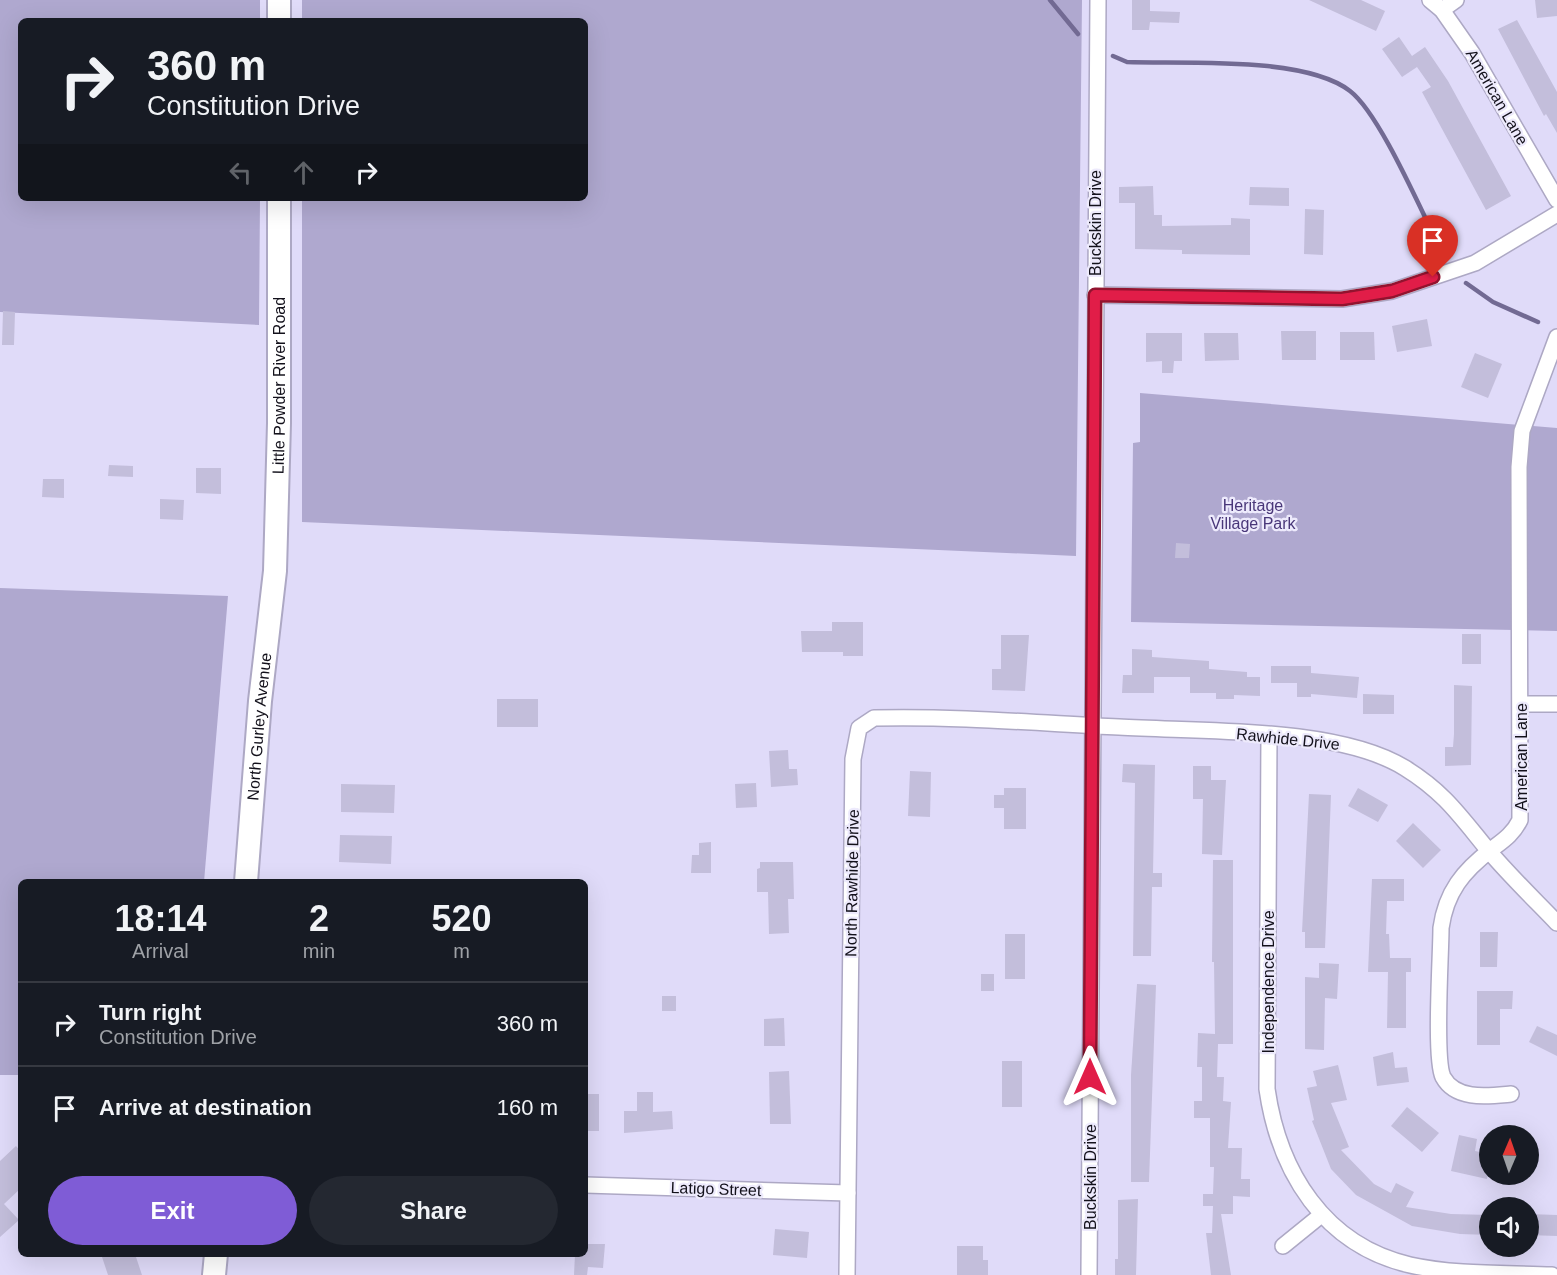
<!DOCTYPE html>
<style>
body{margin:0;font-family:Helvetica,sans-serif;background:#242831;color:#f1f3f6;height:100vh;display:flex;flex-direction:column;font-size:22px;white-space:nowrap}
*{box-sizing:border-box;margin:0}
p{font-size:20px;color:#9ea1a6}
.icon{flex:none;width:33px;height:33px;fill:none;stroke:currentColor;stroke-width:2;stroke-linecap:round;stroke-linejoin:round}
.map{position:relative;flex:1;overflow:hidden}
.drawer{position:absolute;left:18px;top:879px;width:570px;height:378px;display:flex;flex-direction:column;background:#171b24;border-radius:9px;box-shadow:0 6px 24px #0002}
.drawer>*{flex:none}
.top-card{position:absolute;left:18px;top:18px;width:570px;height:183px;border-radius:9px;box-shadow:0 6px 24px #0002;background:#171b24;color:#f1f3f6;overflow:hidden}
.needle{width:39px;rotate:2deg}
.controls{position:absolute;left:1479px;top:1125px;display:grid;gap:12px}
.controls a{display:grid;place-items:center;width:60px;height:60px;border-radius:50%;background:#171b24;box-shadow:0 6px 24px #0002;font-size:30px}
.pin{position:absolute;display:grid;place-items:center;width:51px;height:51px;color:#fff;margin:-62px -26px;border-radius:50% 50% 50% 0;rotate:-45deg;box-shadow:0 0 6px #0007}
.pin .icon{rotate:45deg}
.me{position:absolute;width:66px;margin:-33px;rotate:0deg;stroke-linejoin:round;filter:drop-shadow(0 0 4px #0008)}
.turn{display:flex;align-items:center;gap:21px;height:126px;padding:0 30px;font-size:27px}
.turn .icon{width:78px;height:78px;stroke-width:2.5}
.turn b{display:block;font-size:42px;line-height:51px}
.lanes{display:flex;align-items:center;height:57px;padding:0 30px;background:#0003;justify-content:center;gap:30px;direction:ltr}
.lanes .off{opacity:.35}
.eta{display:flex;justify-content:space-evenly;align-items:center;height:102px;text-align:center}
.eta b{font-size:36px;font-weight:800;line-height:42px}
.primary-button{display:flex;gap:12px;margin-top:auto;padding:12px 30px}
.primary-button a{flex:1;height:69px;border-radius:36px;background:#7f5cd6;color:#fff;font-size:24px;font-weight:800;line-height:69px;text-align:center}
.primary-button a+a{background:#242831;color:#f1f3f6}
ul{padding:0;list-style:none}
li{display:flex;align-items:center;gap:18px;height:84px;padding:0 30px;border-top:2px solid #363941}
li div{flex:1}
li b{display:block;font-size:22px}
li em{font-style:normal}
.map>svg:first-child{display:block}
.green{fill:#afa8cf}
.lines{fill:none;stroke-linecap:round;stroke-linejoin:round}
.stream{stroke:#726a93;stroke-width:4.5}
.building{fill:#c3bedb}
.street-casing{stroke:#ada8c4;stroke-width:18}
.secondary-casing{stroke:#ada8c4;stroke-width:26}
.street{stroke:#fff;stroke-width:15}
.secondary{stroke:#fff;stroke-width:22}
.route-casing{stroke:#92132f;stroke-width:15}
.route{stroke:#e11d48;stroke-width:10}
.labels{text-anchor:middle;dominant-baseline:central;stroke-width:4.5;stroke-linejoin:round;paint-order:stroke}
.street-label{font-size:16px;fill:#13111b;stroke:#edeafc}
.park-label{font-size:16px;fill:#493779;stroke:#edeafc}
</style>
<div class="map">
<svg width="1557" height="1275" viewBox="0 0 1557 1275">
<rect width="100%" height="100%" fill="#e0dbf9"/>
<!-- green -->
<g class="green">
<path d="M0,0H260V21H21V198H260L259,325L0,312Z"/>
<path d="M302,0H1082L1076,556L302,522V198H585V21H302Z"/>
<path d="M1140,393L1557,428V631L1131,622L1133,443L1140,442Z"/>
<path d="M0,588L228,596L204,882H21V1075H0Z"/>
</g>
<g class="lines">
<!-- stream -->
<g class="stream">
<path d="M1050,0L1078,34"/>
<path d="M1113,56L1127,62C1185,64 1305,56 1350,91C1380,114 1421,211 1440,248"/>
<path d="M1466,283L1493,302L1538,322"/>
</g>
</g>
<!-- building -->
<g class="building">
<path d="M1132,0H1150V11L1180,12L1179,23L1150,22L1149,30H1132Z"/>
<path d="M1309,0H1361L1385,11L1376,31Z"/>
<path d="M1535,0H1557V16L1537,18Z"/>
<path d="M1517,20L1557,92V133L1546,114L1544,116L1498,29Z"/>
<path d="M1399,37L1412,56L1425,47L1448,81L1511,196L1486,210L1422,92L1431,87L1417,67L1402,77L1382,49Z"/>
<path d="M1153,186L1154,215H1162V226L1231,225V218L1250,219V255L1182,254V250L1135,249V203H1119V187Z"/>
<path d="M1250,187L1289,188V206L1249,205Z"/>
<path d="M1305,209L1324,210L1323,255L1304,254Z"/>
<path d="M3,311L15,312L14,345H2Z"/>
<path d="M1427,319L1432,346L1397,352L1392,326Z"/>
<path d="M1281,331H1316V360H1282Z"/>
<path d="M1340,332H1374L1375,360H1340Z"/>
<path d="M1146,333H1182V361H1174L1173,373H1162V361L1146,362Z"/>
<path d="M1204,333H1238L1239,360L1205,361Z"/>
<path d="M1475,353L1502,364L1488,398L1461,387Z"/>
<path d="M109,465L133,466V477L108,476Z"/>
<path d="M196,468H221V494L196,493Z"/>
<path d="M43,479H64V498L42,497Z"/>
<path d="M160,499L184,500L183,520L160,519Z"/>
<path d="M1176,543L1190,544L1189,558H1175Z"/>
<path d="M832,622H863V656H843V652H802L801,631H832Z"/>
<rect x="1462" y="634" width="19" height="30"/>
<path d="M1001,635H1029L1025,691L992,690V669H1001Z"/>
<path d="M1132,649L1152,650V657L1209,661V669L1247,672V677H1260V696L1234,695V699H1216V693H1190V677H1154V693H1122L1123,675H1132Z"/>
<path d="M1271,666H1311V673L1359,677L1357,698L1311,694V697H1297V683H1271Z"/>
<path d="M1454,685L1472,686L1471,765L1445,766V747H1453L1454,734Z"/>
<path d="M1363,694L1394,695V714H1363Z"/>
<rect x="497" y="699" width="41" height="28"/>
<path d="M788,750L789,769H797L798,785L771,787L769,751Z"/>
<path d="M1123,764L1155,765L1153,873H1162V887H1152L1151,956H1133L1135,783L1122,782Z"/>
<path d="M1193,766H1211V780H1226L1222,855L1202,854L1203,799H1193Z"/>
<path d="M910,771L931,772L930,817L908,816Z"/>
<path d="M756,783L757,807L736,808L735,784Z"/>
<path d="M341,784L395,785L394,813L341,812Z"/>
<path d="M1004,788H1026V829H1004V808H994V795H1004Z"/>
<path d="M1358,788L1388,805L1378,822L1348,806Z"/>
<path d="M1309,794L1331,795L1325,948H1305V932H1302Z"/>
<path d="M1413,823L1441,850L1423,868L1396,841Z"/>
<path d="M340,835L392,836L391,864L339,862Z"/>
<path d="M711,842V873H691L692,855H699V843Z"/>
<path d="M1213,860H1233V1044H1218L1217,1077H1224L1223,1101L1231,1102L1228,1148H1242L1241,1179H1250V1197L1233,1196V1214H1221L1231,1275H1211L1206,1233H1212L1213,1206H1203V1194H1213L1214,1167H1210V1118H1194V1101H1202V1067H1197L1198,1033L1215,1034L1214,962H1212Z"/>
<path d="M760,862H793L794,899H788L789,933L769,934L768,892H757V869L760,868Z"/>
<path d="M1372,879H1404V901H1387L1386,934H1389L1390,958H1411V972H1406V1028H1387L1388,972H1368Z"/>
<path d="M1480,932H1498L1497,967H1480Z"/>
<rect x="1005" y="934" width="20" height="45"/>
<path d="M1319,963L1339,964L1337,999L1325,998L1324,1050L1305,1049V977L1319,978Z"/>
<rect x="981" y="974" width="13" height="17"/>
<path d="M1137,984L1156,985L1149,1182H1131V1075Z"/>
<path d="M1477,991H1513L1512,1009H1500V1045H1477Z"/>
<rect x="662" y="996" width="14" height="15"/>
<path d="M784,1018L785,1046H764V1019Z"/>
<path d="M1537,1026L1557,1035V1056L1529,1042Z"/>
<path d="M1393,1052L1395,1068L1407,1067L1409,1082L1377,1086L1373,1057Z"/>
<rect x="1002" y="1061" width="20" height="46"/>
<path d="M1338,1065L1347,1100L1331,1103L1349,1147L1341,1150L1374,1184L1391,1193L1396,1183L1414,1192L1406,1207L1451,1214L1490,1215V1235L1460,1234L1412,1226L1356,1195L1331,1169L1312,1121L1314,1120L1307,1088L1317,1086L1313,1071Z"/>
<path d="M789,1071L791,1124H770L769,1072Z"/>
<path d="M637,1092H653V1112L672,1111L673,1129L624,1133V1111H637Z"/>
<rect x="585" y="1094" width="14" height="37"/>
<path d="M1407,1107L1439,1133L1422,1152L1391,1126Z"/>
<path d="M1459,1135L1477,1139L1475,1151L1490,1154L1487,1179L1451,1171Z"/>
<path d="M16,1146L21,1152V1188L4,1204L19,1220L0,1237V1161Z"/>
<path d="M1138,1199L1136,1275H1115V1259H1118V1200Z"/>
<path d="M1528,1214L1557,1215V1236L1528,1235Z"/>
<path d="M775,1229L809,1232L807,1258L773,1255Z"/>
<path d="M585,1244H605L603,1268L588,1267L587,1275H574L575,1254H585Z"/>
<path d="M957,1246H983V1260H988V1275H957Z"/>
<path d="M101,1254H135L142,1275H108Z"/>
</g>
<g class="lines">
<defs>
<g id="street">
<path d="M1430,0L1442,10L1472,53L1557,200"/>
<path d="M1442,10L1456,0"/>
<path d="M1095,295L1342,299L1392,291L1475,263L1557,214"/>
<path d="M1521,704H1557"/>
<path d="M1269,735L1267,1089C1279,1172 1324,1245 1410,1265C1456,1275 1506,1273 1552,1275"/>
<path d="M1511,1094C1489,1096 1456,1101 1443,1077C1434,1058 1441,955 1441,928C1446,892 1463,871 1492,849C1504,840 1513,834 1520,820L1519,467L1522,431L1557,337"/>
<path d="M585,1185L848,1193"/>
<path d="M1283,1246L1320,1216"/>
<path d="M847,1275L853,759L859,728L874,718C955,716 1038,723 1119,727C1200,732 1337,726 1405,768C1444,792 1460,816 1488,850C1510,876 1534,899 1557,923"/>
<path d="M1089,1275L1098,0"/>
</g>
<g id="secondary">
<path d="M279,21V0"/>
<path id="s1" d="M246,882L260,701L275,571L279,423V198"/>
<path d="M214,1275L216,1254"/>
</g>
</defs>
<!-- street casing -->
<use href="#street" class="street-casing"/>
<!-- secondary casing -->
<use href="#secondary" class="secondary-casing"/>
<!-- street -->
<use href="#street" class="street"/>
<!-- secondary -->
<use href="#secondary" class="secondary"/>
</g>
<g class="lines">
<defs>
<path id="route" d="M1090,1077L1095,295L1342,299L1392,291L1433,277"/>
</defs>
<!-- route casing -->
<use href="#route" class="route-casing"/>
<!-- route -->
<use href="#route" class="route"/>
</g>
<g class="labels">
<!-- street labels -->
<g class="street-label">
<text transform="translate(1497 97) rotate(60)">American Lane</text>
<text transform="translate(1095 223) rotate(-90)">Buckskin Drive</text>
<text stroke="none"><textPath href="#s1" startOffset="498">Little Powder River Road</textPath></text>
<text stroke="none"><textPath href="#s1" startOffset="156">North Gurley Avenue</textPath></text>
<text transform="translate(1288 739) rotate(6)">Rawhide Drive</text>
<text transform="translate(1521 757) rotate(-90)">American Lane</text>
<text transform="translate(852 883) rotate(-89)">North Rawhide Drive</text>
<text transform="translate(1268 982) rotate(-90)">Independence Drive</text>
<text transform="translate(1090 1177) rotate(-90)">Buckskin Drive</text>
<text transform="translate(716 1189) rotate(2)">Latigo Street</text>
</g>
<!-- park labels -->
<g class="park-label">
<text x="1253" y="505">Heritage<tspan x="1253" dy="18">Village Park</tspan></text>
</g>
</g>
</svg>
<div class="controls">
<a><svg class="needle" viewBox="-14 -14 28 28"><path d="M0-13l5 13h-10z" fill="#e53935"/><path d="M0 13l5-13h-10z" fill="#9ea1a6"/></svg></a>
<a><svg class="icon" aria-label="sound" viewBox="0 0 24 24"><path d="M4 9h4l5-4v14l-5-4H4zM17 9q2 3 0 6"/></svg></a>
</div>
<div class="pin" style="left:1433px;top:277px;background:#d93025"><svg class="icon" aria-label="arrive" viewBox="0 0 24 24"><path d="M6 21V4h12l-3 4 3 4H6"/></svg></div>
<svg class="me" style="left:1090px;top:1077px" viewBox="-20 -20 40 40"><path d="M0-17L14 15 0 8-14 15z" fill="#e11d48" stroke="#fff" stroke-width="4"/></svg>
<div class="top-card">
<div class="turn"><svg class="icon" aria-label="right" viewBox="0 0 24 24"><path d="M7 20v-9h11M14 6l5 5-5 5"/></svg><div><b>360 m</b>Constitution Drive</div></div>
<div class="lanes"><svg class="icon off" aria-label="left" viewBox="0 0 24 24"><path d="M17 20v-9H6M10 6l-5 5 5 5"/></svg><svg class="icon off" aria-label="ahead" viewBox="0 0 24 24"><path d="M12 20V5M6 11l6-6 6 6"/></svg><svg class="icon" aria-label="right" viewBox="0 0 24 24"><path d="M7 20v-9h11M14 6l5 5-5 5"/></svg></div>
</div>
<section class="drawer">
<div class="eta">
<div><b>18:14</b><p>Arrival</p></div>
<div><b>2</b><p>min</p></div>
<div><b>520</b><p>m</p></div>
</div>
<ul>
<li><svg class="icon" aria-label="right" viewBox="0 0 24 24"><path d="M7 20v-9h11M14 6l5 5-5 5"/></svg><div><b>Turn right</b><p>Constitution Drive</p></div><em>360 m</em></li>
<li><svg class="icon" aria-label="arrive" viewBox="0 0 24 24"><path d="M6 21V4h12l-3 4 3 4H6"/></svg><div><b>Arrive at destination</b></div><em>160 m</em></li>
</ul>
<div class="primary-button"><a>Exit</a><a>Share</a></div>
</section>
</div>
